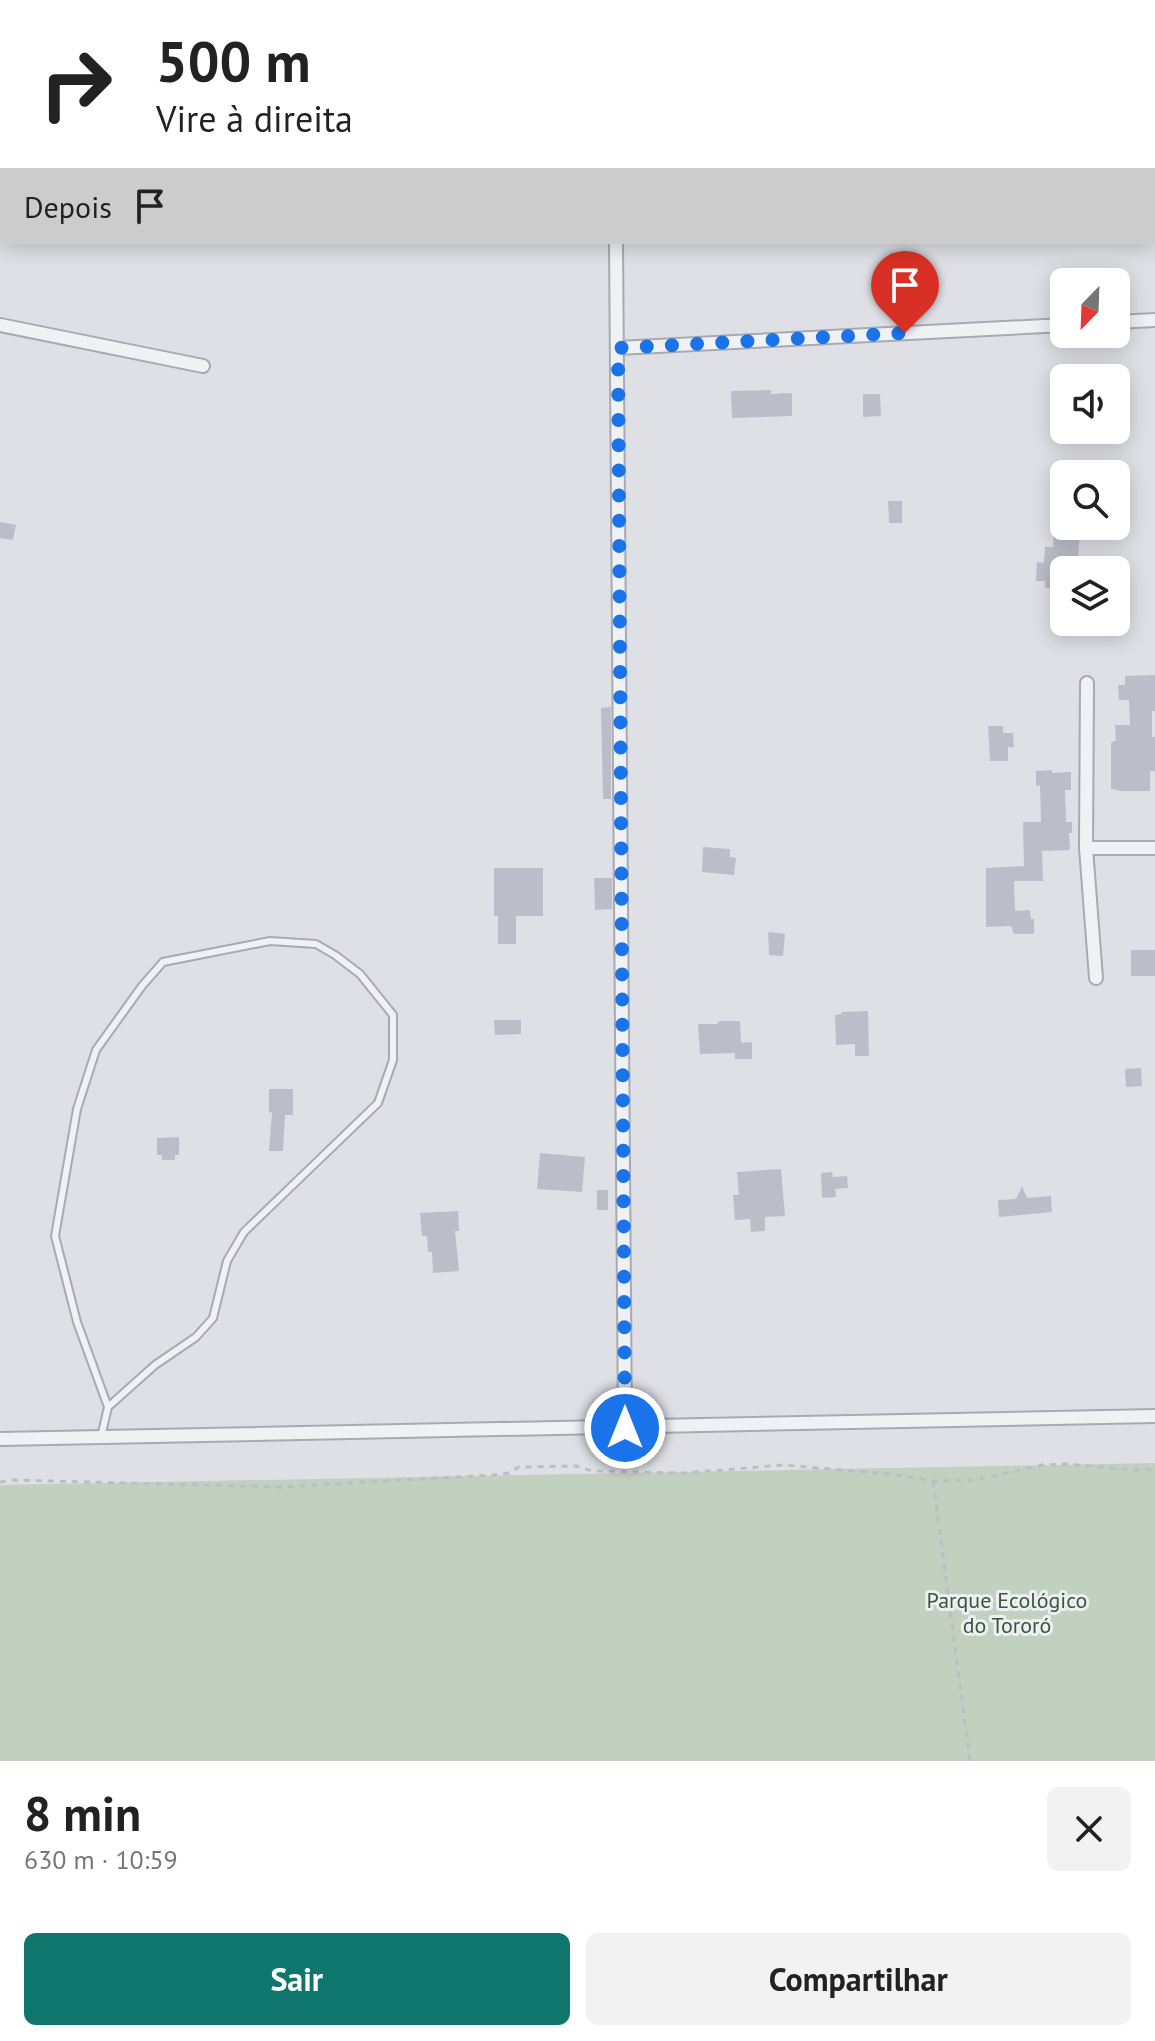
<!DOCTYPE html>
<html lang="pt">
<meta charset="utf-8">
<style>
body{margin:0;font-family:"PT Sans",sans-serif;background:#f2f2f2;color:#222;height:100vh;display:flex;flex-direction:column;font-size:30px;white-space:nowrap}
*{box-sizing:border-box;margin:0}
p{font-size:26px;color:#767676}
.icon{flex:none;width:44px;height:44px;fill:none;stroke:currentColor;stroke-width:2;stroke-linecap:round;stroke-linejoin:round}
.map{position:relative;height:1761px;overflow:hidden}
.panel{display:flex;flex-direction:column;background:#fff;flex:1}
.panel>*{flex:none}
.top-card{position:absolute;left:0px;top:0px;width:1156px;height:244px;box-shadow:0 4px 20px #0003;background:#fff;color:#222;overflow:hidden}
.needle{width:52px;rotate:203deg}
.buttons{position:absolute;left:1050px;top:268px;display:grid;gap:16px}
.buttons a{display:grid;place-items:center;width:80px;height:80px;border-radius:12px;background:#fff;box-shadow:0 4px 20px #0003;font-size:40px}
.pin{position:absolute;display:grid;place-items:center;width:68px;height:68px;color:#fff;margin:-82px -34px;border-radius:50% 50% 50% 0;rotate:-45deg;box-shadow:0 0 8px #0007}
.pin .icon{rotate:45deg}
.me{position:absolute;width:88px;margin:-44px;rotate:0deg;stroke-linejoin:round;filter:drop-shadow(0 0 6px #0008)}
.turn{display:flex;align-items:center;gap:28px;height:168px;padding:0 24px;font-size:36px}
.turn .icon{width:104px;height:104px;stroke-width:2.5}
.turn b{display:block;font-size:56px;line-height:68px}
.then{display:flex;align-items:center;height:76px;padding:0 24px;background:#0003;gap:16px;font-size:30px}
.round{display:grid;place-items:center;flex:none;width:84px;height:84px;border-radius:12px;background:#f2f2f2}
.overview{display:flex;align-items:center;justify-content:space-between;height:136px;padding:0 24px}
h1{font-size:48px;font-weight:800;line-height:60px}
.cta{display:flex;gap:16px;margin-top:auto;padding:16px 24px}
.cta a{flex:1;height:92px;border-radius:12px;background:#0f766e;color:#fff;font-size:32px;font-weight:800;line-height:92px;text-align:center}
.cta a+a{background:#f2f2f2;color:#222}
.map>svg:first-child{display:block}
.green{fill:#c1d0bf}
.building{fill:#bbbec9}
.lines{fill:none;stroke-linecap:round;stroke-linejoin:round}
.service-casing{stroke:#a7aab3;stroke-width:10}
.minor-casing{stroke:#a7aab3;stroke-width:16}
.path{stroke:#bcbec5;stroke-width:3;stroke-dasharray:6 6;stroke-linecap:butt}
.service{stroke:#f0f1f5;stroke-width:6}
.minor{stroke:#f0f1f5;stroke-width:12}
.route{stroke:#1a73e8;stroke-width:14;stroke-dasharray:0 25.2}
.labels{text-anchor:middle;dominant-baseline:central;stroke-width:6;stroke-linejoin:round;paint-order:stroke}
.park-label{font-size:22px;fill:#375736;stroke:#edeff4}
</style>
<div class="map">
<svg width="1155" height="1761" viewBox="0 0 1155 1761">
<rect width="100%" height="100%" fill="#dee0e6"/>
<!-- green -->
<path class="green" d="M1155,1463V1761H0V1485Z"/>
<!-- building -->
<g class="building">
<path d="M771,390V394L792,393V416L732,418L731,391Z"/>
<path d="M863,394H880L881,416L863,417Z"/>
<path d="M888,501H902V523H889Z"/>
<path d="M0,522L16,525L13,540L0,538Z"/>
<path d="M1054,526H1072V530H1080L1078,558H1071V570H1064V589L1045,588V581H1036L1037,562L1044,563L1045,547H1053Z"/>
<path d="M1155,675V711H1152V737H1155V771H1150V791H1119V790L1111,789V743L1116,740L1115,725H1130L1129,700H1119L1118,685H1125V676Z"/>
<path d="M611,707V799H603L601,708Z"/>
<path d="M988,726H1003V733H1013L1014,747H1008V761H990Z"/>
<path d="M1052,770V773L1071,772V790H1065L1066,822H1072V833H1069L1070,850L1042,851L1043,881H1014L1015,911L1030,910L1031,919H1034V934H1014L1011,926L986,927V868L1024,866L1023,822H1041L1040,785L1036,786V771Z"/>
<path d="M703,847L730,849V857L736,858L734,875L702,872Z"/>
<path d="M494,868H543V916H516V944H498V916H494Z"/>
<path d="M594,878H612V909L595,910Z"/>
<path d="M768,932L785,934L783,956L769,955Z"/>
<rect x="1131" y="950" width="24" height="26"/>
<path d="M868,1011L869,1056H855V1044L836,1045L835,1015L841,1014L842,1012Z"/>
<path d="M494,1020H521V1034L495,1035Z"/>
<path d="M720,1021H740L741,1043L752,1042V1059H735V1053L700,1054L698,1024H717Z"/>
<path d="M1141,1068L1142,1086L1126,1087L1125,1069Z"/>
<path d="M269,1089H293V1115H285L283,1151H269L272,1112L269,1113Z"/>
<path d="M179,1137V1155H175V1160H162V1155H157V1138Z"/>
<path d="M540,1153L585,1157L582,1192L537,1189Z"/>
<path d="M781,1169L785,1216L765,1217V1231L751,1232L750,1219L735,1220L733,1195H739L737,1172Z"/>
<path d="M832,1172L833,1177L847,1176L848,1188L835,1189L836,1197L822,1198L821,1173Z"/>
<path d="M1022,1186L1027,1198L1051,1196L1052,1212L999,1217L998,1200L1016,1199Z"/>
<rect x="597" y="1190" width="11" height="20"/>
<path d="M458,1211L459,1231H455L459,1271L433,1273L432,1252H428L427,1236H422L420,1213Z"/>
</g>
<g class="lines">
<defs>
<path id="service" d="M101,1437L108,1407L77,1322L55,1236L77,1109L96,1050L142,986L163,962L270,941L316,944L335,955L360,974L393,1015V1060L378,1103L244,1232L227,1261L213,1318L196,1337L155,1365L108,1407"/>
<g id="minor">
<path d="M621,2V0"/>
<path d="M616,242L625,1428"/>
<path d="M1116,322L1155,320"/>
<path d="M0,325L203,366"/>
<path d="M618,348L1064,325"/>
<path d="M1087,683L1086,848L1096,978"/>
<path d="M1086,848H1155"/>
<path d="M0,1439L1155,1416"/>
</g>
</defs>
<!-- service casing -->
<use href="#service" class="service-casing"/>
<!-- minor casing -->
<use href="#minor" class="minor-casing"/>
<!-- path -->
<g class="path">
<path d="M933,1481L970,1761"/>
<path d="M0,1482L11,1480L280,1487L492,1475L509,1473L519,1467L576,1466L592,1471L684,1473L784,1465L891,1474L933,1481L974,1480L1042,1465L1065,1464L1134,1470L1155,1469"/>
</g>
<!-- service -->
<use href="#service" class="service"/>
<!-- minor -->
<use href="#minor" class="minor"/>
</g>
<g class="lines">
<!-- route -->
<path class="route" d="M625,1428L618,348L905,333"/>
</g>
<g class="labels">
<!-- park labels -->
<g class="park-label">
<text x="1007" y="1600">Parque Ecológico<tspan x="1007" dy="25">do Tororó</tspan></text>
</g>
</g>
</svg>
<div class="buttons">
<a><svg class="needle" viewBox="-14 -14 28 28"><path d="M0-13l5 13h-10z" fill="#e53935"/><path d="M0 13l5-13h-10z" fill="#767676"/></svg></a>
<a><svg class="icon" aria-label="sound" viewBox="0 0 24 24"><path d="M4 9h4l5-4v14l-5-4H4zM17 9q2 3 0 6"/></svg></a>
<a><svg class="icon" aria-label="search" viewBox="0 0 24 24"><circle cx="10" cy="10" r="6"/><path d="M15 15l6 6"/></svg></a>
<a><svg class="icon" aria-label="layers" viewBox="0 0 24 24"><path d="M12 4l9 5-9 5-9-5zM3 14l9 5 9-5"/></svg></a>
</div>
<div class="pin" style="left:905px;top:333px;background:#d93025"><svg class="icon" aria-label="arrive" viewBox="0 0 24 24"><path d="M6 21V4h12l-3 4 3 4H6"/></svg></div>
<svg class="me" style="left:625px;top:1428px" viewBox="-20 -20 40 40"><circle r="17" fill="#1a73e8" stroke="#fff" stroke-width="3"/><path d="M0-11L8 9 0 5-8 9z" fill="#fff"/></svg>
<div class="top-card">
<div class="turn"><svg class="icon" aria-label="right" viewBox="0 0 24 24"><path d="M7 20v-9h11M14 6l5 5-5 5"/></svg><div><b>500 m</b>Vire à direita</div></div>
<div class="then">Depois<svg class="icon" aria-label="arrive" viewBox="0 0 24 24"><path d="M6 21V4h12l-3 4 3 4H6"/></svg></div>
</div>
</div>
<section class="panel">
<div class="overview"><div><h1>8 min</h1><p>630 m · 10:59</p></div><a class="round"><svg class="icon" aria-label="close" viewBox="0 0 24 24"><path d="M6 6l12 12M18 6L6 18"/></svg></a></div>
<div class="cta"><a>Sair</a><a>Compartilhar</a></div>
</section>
